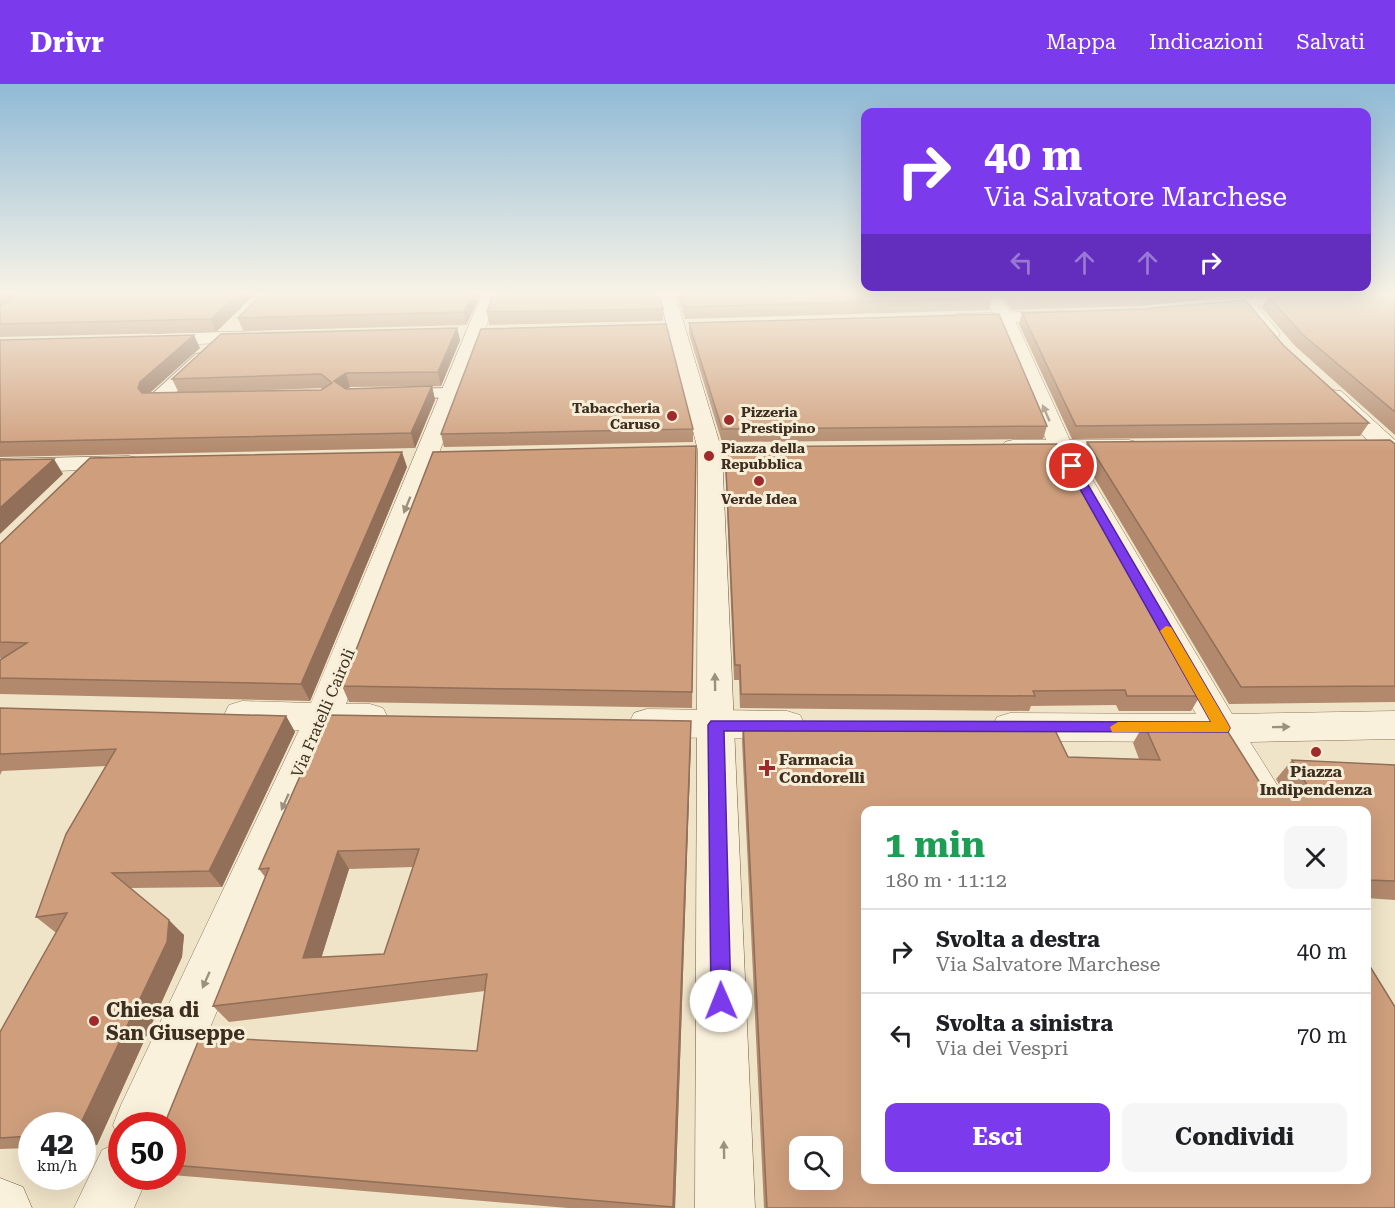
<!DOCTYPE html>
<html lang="it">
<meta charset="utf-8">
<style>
body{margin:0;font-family:"Roboto Serif",serif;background:#f6f6f6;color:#202124;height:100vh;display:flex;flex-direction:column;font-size:22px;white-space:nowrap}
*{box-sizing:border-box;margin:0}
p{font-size:20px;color:#757577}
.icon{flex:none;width:33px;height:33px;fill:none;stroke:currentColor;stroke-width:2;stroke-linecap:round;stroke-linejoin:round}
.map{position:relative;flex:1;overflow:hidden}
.panel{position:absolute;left:861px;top:722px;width:510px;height:378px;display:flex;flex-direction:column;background:#fff;border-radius:12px;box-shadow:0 6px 24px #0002}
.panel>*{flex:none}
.top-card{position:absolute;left:861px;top:24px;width:510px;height:183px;border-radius:12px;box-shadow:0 6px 24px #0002;background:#7c3aed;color:#fff;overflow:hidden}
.controls{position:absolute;left:789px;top:1052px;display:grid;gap:12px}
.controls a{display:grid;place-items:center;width:54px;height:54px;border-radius:12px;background:#fff;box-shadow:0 6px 24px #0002;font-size:30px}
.speed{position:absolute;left:18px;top:1028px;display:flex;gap:12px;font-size:30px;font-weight:700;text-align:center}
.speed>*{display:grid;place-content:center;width:78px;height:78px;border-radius:50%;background:#fff;box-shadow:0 6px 24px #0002;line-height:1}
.speed small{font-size:15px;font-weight:400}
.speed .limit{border:9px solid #d22;background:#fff;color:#111}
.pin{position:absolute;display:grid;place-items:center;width:51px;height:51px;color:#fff;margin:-26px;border:3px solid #fff;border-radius:50%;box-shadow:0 2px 6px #0007}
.me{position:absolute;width:66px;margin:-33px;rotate:359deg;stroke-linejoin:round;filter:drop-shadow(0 0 4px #0008)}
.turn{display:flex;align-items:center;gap:21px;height:126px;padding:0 24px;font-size:27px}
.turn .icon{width:78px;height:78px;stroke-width:2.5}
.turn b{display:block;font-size:42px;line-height:51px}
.lanes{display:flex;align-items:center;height:57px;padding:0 24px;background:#0003;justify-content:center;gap:30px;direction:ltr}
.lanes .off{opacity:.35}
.round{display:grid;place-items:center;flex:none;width:63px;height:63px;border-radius:12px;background:#f6f6f6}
.summary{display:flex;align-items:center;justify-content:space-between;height:102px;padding:0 24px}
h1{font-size:36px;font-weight:700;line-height:45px;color:#1e9e55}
.button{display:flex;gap:12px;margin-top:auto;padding:12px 24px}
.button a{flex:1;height:69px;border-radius:12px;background:#7c3aed;color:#fff;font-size:24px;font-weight:700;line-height:69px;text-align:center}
.button a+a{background:#f6f6f6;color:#202124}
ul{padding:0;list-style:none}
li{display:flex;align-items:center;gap:18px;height:84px;padding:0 24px;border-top:2px solid #e0e0e0}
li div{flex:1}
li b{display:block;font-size:22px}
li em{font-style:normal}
header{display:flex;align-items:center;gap:36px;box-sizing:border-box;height:84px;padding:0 30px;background:#7c3aed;color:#fff}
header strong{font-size:28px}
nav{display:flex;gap:33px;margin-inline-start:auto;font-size:21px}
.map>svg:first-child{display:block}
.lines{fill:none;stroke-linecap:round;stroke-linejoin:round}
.pedestrian-casing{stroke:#8d765c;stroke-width:2}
.minor-casing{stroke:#8d765c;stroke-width:1}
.tertiary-casing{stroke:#8d765c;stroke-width:1}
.secondary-casing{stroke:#6f573f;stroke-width:1}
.pedestrian{fill:#faf1dc;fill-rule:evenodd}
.minor{fill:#faf1dc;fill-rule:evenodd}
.tertiary{fill:#faf1dc;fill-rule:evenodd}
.secondary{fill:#faf1dc;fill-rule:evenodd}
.wall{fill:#b2896c;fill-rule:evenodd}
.shaded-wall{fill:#916f58}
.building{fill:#cf9f7d;stroke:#916f58;stroke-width:1.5;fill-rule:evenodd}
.oneway{fill:#9c907e}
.route{fill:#7c3aed;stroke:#51269a;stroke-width:1.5}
.slow{fill:#f59e0b}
.poi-dot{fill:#9e2a2b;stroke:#f7eed8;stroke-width:2}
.labels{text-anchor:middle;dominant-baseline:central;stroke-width:6;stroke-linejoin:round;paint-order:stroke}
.far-poi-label{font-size:14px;font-weight:bold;fill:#3d2e20;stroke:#f7eed8;text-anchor:start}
.street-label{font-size:16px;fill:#3d2e20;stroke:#f7eed8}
.poi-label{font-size:16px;font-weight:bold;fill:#3d2e20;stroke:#f7eed8;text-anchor:start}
.near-poi-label{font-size:20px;font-weight:bold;fill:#3d2e20;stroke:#f7eed8;text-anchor:start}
</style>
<header>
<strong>Drivr</strong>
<nav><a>Mappa</a><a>Indicazioni</a><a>Salvati</a></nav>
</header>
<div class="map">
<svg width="1395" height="1124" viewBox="0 0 1395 1124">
<rect width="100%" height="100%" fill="#f0e4c8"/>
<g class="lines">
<defs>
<g id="pedestrian">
<path d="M202,269L208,270L210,274L208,278L163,321H149L147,317L149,313L196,270Z"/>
<path d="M452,304L458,305L461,309L458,313L394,315L385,310L394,305Z"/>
</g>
<g id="minor">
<path d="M482,210H498L346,620H370L383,624L388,634L383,644L370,648L335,647L169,1041H122V1092H148L134,1124H74L102,1066L120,1058L113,1041L121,1021L299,646L242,645L229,641L224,631L229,621L242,617L311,619Z"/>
<path d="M982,210H998L1014,234L1073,363L1232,630L1395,627V655L1250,658L1293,726H1251L1211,658L1010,657L997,653L992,643L997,633L1010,629L1196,630L1049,363L996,234Z"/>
<path d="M262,247L271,253L269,257L152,262L143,256L152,250Z"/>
<path d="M129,372L138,374L141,379L138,384L0,389V375Z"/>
<path d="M647,625L787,627L800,631L805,641L800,651L787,655L647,653L634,649L629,639L634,629Z"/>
</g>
<g id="tertiary">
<path d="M1279,210H1341L1333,215L1209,227L1200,222L1209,217Z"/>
<path d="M1064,227L1070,228L1073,232L1070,236L957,240L948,235L957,230Z"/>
<path d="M1013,356H1129L1137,358L1141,363L1137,368L1129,370L1005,368L1001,363L1005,358Z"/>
</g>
<g id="secondary">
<path d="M659,210H675L722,367L755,1124H695L698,367Z"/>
<path d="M1230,210H1247L1277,246L1280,250L1277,254H1265Z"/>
<path d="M1333,306L1341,307L1395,356V376L1387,374L1325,317L1322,312L1325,307Z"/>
<path d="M0,1094L23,1103L32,1124H0Z"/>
</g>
</defs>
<!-- pedestrian casing -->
<use href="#pedestrian" class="pedestrian-casing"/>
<!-- minor casing -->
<use href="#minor" class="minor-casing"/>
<!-- tertiary casing -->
<use href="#tertiary" class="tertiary-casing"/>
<!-- secondary casing -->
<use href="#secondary" class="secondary-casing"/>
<!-- pedestrian -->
<use href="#pedestrian" class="pedestrian"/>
<!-- minor -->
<use href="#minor" class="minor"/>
<!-- tertiary -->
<use href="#tertiary" class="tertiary"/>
<!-- secondary -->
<use href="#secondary" class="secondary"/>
</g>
<!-- wall -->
<g class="wall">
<path d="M0,210H20L6,219L22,210H255L216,248L0,253Z"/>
<path d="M262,210H481L466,241L243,247L238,234Z"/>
<path d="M677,210H989L992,214L989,226L685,235Z"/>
<path d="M1001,210H1231L1229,213L1139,222L1011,226Z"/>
<path d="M1395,210V351L1295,262L1262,224L1268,212Z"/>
<path d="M663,225V237L489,241L487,228Z"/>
<path d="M1022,229L1284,262L1369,339L1360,352L1072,355L1019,240Z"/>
<path d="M689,239L1047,342L1043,355L722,358L689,250Z"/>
<path d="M457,244L460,256L441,302L350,303L346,305L432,302L435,316L415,364L0,373V256L200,264L150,309L321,306L325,304L179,309L172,295Z"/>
<path d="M693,345V358L444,363L441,350Z"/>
<path d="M1087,358L1395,360V618L1229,620L1082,373Z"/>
<path d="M696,362L692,624L349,618L342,602Z"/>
<path d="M725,363L1200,612L1191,627H1119L1116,621L1031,622L1029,627L740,624L739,596H734L725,376Z"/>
<path d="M407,383L310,617L0,610V576L4,574H0V460Z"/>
<path d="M0,624L286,632L295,648L222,803L131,804L184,851L182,873L97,1061L82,1062V1041H32V1064L0,1065V948L57,848H55L36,833L106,682L2,687L0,691Z"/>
<path d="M743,638L1068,673L1139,675L1133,659L1144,640L1267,710L1284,709L1276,695L1292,676L1395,681V816L1366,814V726H866V1095L1395,1124H764L742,657Z"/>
<path d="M691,656L675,1124H568L172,1091V1041L477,967L485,907L229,938L213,922L265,793L259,785ZM413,783L384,870L321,874L349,785Z"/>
</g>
<!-- shaded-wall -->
<g class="shaded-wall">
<path d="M0,210H20L0,222Z"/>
<path d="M238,210H255L216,248L211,235Z"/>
<path d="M473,210H481L466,241L464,228Z"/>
<path d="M1143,210H1231L1229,213L1139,222Z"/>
<path d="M457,244L460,256L441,302L438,288Z"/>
<path d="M194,251L200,264L147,311L145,318L138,304L140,298Z"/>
<path d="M346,289L350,303L339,310L334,297Z"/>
<path d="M432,302L435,316L415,364L411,349Z"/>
<path d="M402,368L407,383L310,617L301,600Z"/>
<path d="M54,375L63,390L0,450V424Z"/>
<path d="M286,632L295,648L222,803L209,787Z"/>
<path d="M691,637V656L675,1124H674Z"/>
<path d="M338,767L349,785L316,891L303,874Z"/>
<path d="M169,836L184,851L182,873L97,1061L82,1054V1041H80Z"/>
</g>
<!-- building -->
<g class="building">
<path d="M22,210H238L211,235L0,240V222Z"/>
<path d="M262,210H473L464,228L238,234Z"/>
<path d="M493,210H659L663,225L487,228Z"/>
<path d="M681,210H989L992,214L685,223Z"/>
<path d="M1012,210H1132L1014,214Z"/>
<path d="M1290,210H1395V328L1302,250L1268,212Z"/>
<path d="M1245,216L1284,262L1369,339L1076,342L1022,229L1143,225Z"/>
<path d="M999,230L1047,342L722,345L689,239Z"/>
<path d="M666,240L693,345L441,350L481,245Z"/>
<path d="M457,244L438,288L346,289L334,297L346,305L432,302L411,349L0,358V256L194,251L140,298L138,304L142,309L321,306L332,299L321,290L172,295L221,250Z"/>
<path d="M1390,356L1395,360V602L1241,603L1087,358Z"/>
<path d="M1057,360L1200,612H1127L1125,606L1033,607L1035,612L741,610L740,581H735L725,363Z"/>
<path d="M696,362L692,608L342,602L433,368Z"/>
<path d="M402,368L301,600L0,594V576L27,559L0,558V460L90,374Z"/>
<path d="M54,375L0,424V376Z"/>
<path d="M0,624L286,632L209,787L112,789L169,836L167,858L80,1041H32V1052L0,1054V948L67,829L36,833L66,750L116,665L0,670Z"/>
<path d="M327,631L691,637L673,1123L172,1081V1041H164L200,953L477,967L487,890L213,922L269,784L259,785ZM419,765L384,870L303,874L338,767Z"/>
<path d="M743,638L1052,640L1068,673L1160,676L1144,640H1223L1267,710L1312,709L1292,676L1395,681V797L1366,796V726H866V1095H1366V876L1395,923V1124H767ZM800,1062H832V1095H800Z"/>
</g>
<!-- one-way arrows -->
<defs><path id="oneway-solid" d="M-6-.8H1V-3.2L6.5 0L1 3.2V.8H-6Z" transform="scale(1.5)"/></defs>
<g class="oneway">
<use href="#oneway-solid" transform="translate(1046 329) rotate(-114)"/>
<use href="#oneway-solid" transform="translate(407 421) rotate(112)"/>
<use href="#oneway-solid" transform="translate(715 598) rotate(-91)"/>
<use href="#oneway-solid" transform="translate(1281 643) rotate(-1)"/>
<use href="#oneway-solid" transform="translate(285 718) rotate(114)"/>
<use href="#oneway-solid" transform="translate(206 896) rotate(114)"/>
<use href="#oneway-solid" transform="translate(724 1066) rotate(-91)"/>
</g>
<!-- sky -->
<linearGradient id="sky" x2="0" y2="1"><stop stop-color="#8fbad6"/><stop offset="0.57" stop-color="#f8f3e6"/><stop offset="1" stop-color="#f8f3e6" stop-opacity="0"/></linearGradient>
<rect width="1395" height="368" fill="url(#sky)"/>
<!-- route -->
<path class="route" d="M1068,380L1077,382L1228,640L1230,644L1228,648L724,647L731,917L728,924L721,927L714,924L711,917L708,641L711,637L1211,638L1067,382Z"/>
<!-- slow -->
<path class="slow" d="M1166,542L1171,543L1228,640L1230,644L1228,648H1112L1110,643L1118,638H1211L1160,547Z"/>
<!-- markers -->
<g class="poi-dot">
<circle cx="672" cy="332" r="6"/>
<circle cx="729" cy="336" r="6"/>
<circle cx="709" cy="372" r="6"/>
<circle cx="759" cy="397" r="6"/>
<circle cx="1316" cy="668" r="6"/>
<path d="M764 675h6v6h6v6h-6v6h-6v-6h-6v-6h6z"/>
<circle cx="94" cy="937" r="6"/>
</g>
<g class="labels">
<!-- far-poi labels -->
<g class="far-poi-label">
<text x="660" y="324" text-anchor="end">Tabaccheria<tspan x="660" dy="16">Caruso</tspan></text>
<text x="741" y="328">Pizzeria<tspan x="741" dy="16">Prestipino</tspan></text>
<text x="721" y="364">Piazza della<tspan x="721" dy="16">Repubblica</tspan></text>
<text x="759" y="415" text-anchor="middle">Verde Idea</text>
</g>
<!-- street labels -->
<g class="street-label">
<text transform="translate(323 629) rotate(-67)">Via Fratelli Cairoli</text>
</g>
<!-- poi labels -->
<g class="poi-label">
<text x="779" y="675">Farmacia<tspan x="779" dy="18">Condorelli</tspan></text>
<text x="1316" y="687" text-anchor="middle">Piazza<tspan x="1316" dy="18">Indipendenza</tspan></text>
</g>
<!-- near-poi labels -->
<g class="near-poi-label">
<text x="106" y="926">Chiesa di<tspan x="106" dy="23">San Giuseppe</tspan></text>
</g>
</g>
</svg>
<div class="controls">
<a><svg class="icon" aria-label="search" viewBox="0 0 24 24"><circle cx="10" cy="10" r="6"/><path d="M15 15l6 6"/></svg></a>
</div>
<div class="speed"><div>42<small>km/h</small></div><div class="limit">50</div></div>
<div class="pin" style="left:1072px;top:382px;background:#d93025"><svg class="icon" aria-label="arrive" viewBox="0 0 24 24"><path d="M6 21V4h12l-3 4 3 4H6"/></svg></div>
<svg class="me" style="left:721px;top:917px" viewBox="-20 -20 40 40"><circle r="19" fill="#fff"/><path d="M0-13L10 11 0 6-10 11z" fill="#7c3aed"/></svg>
<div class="top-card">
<div class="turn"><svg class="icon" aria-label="right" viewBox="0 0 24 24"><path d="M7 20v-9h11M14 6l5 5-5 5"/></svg><div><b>40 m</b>Via Salvatore Marchese</div></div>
<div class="lanes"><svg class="icon off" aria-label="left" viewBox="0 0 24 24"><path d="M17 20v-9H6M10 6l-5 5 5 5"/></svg><svg class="icon off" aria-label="ahead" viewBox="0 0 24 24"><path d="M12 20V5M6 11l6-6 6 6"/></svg><svg class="icon off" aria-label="ahead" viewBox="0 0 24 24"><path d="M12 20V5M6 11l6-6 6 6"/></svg><svg class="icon" aria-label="right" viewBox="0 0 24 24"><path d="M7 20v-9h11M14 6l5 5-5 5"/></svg></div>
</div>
<section class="panel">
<div class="summary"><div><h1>1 min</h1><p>180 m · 11:12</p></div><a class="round"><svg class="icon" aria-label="close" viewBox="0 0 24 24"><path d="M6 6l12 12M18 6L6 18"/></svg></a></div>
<ul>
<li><svg class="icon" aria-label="right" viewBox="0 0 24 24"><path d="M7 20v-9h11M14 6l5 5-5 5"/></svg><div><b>Svolta a destra</b><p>Via Salvatore Marchese</p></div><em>40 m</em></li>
<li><svg class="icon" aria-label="left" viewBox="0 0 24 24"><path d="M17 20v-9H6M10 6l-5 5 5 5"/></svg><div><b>Svolta a sinistra</b><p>Via dei Vespri</p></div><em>70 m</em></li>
</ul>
<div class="button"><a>Esci</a><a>Condividi</a></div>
</section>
</div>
